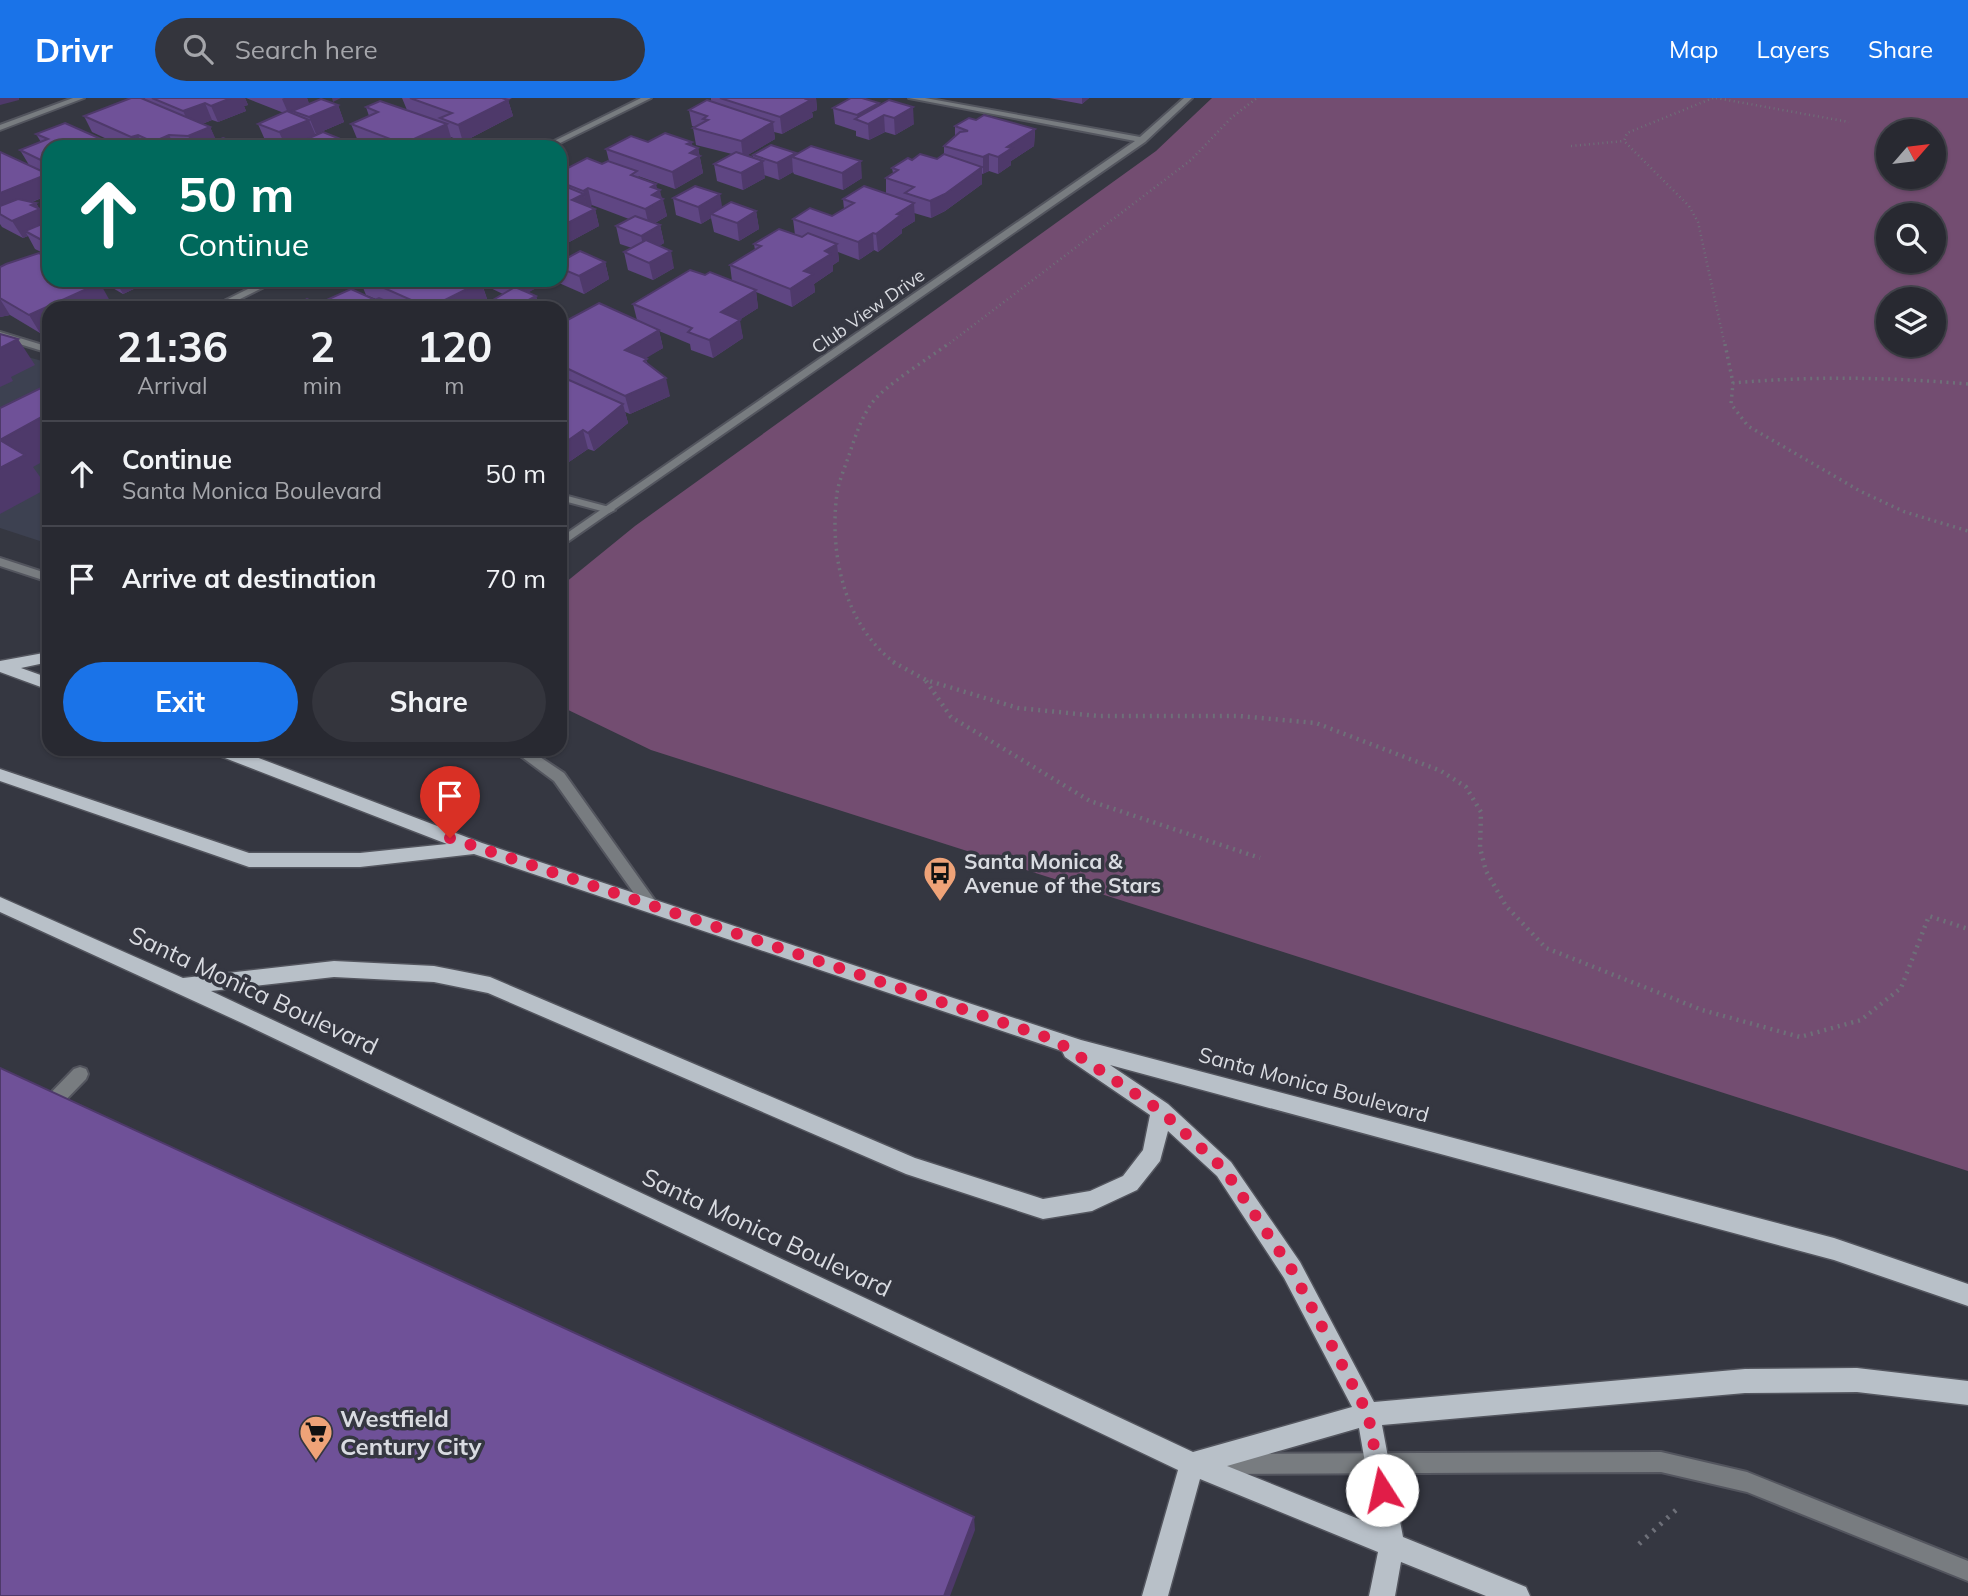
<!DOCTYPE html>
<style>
body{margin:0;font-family:Mulish,sans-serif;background:#34353d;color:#f1f3f6;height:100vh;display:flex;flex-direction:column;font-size:26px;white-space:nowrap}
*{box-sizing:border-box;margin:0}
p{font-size:23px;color:#a5a6ab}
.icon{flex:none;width:38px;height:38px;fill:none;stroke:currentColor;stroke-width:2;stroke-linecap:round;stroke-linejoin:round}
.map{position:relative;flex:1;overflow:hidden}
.side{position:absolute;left:42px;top:203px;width:525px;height:455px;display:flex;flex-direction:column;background:#282931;border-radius:21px;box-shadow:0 2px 5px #0004,0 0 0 2px #44454d}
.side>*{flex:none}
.hud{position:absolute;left:42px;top:42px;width:525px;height:147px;border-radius:21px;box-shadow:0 2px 5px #0004,0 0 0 2px #44454d;background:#00695c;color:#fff;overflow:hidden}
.needle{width:46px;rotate:62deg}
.tools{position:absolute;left:1876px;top:21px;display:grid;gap:14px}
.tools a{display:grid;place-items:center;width:70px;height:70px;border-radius:50%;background:#282931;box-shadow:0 2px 5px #0004,0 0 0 2px #44454d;font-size:35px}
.pin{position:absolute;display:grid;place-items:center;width:60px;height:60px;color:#fff;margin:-72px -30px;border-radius:50% 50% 50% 0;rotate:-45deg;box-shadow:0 0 7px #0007}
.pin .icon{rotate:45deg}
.me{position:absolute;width:77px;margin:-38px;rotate:350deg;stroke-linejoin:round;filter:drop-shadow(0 0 5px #0008)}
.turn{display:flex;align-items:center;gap:24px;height:147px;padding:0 21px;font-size:32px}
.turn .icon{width:91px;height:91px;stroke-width:2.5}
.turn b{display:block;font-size:49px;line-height:60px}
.eta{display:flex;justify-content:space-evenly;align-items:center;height:119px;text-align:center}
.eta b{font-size:42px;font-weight:700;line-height:49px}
.cta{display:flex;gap:14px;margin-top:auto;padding:14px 21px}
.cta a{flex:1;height:80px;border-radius:42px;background:#1a73e8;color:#fff;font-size:28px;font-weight:700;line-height:80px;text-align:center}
.cta a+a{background:#34353d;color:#f1f3f6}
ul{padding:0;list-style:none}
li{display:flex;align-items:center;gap:21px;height:105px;padding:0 21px;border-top:2px solid #44454d}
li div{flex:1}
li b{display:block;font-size:26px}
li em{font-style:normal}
header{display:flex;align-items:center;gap:42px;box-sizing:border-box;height:98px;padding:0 35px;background:#1a73e8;color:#fff}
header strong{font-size:33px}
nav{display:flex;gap:38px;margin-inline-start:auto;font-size:24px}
.search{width:490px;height:63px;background:#34353d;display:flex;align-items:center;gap:18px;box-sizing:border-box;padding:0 24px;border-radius:38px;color:#a5a6ab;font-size:26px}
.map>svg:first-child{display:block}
.built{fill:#3d4151}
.green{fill:#734d71;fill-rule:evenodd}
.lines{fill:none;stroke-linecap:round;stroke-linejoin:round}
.service-casing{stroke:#53555e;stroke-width:4}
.pedestrian-casing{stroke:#53555e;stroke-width:4}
.minor-casing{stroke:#53555e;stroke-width:4}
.primary-casing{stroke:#53555e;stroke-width:3}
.path-far3{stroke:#6e7079;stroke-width:2.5;stroke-dasharray:1 3.5;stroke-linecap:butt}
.path-far2{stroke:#6e7079;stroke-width:3.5;stroke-dasharray:2 4.5;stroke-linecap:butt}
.path-far1{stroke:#6e7079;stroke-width:4.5;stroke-dasharray:2 5;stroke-linecap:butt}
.path{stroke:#6e7079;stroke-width:5;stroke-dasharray:2.5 7;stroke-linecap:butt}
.service{fill:#787c80;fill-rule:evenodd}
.pedestrian{fill:#787c80;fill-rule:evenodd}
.minor{fill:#787c80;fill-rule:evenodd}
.primary{fill:#b8c0c8;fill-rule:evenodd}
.wall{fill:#5f4683}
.shaded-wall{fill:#4e396a}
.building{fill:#6f5198;stroke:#4e396a;stroke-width:2}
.route{stroke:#e11d48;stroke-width:12;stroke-dasharray:0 21.6}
.labels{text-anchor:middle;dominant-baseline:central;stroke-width:7;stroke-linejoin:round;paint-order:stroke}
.far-street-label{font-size:18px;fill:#d9dbe1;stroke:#353741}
.poi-label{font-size:21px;font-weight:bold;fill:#d9dbe1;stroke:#353741;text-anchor:start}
.street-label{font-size:21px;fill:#d9dbe1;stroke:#353741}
.near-street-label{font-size:24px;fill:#d9dbe1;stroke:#353741}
.near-poi-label{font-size:24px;font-weight:bold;fill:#d9dbe1;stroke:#353741;text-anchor:start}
</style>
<header>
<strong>Drivr</strong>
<div class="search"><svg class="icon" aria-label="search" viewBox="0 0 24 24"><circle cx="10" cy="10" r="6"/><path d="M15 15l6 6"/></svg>Search here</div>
<nav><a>Map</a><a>Layers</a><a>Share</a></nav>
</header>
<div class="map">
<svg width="1968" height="1498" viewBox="0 0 1968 1498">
<rect width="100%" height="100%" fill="#353741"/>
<!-- built -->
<path class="built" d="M0,251L49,265V446L0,430Z"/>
<!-- green -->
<path class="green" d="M1212,0H1968V1073L651,652L560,608V489L635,428L1156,53ZM1934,33V79H1888V33ZM1888,117H1934V163H1888ZM1934,201V247H1888V201Z"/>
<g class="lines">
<defs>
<g id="service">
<path d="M0,234L49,249V255L0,240Z"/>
<path d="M560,396L613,410L615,412L609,415L560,402Z"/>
<path d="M1661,1354L1747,1374L1968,1463V1483L1747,1394L1661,1374L1215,1376L1208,1373L1205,1366L1208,1359L1215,1356Z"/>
</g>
<path id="pedestrian" d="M80,969L86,971L88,976L86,981L53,1015L47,1017L41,1015L39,1010L41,1005L74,971Z"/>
<g id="minor">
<path d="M73,0H84L0,32V27Z"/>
<path d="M641,0H651L552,49H542Z"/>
<path d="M909,0H925L1140,39L1184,0H1192L1145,44L560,449V440L1135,43Z"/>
<path d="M266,182H278L222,210H210Z"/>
<path d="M0,460L49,476V484L0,468Z"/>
<path d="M511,651H528L564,675L656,804L658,808L656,812H646L554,683Z"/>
</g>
<g id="primary">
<path d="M49,554V564L21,570L49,580V592L0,574V563Z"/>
<path d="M210,651H235L482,745L1081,942L1834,1140L1968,1186V1208L1834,1162L1110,967L1168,1006L1231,1064L1300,1164L1374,1304L1745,1271L1857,1270L1968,1283V1307L1857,1294L1745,1295L1382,1327L1403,1439L1526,1489L1530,1498H1486L1401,1464L1395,1498H1369L1378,1454L1200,1381L1168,1498H1142L1178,1372L242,925L0,814V799L183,880L334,863L434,868L490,879L915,1060L1043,1101L1090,1093L1123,1078L1143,1052L1150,1017L1065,959L1062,953L474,756L360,769H249L0,683V671L249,755H360L447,746L212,655ZM334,879L434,884L488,895L906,1076L1043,1121L1092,1113L1137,1092L1160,1063L1168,1033L1217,1078L1284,1180L1352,1309L1193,1354L211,893ZM1359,1330L1376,1428L1227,1368Z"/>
</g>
</defs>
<!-- service casing -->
<use href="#service" class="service-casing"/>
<!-- pedestrian casing -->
<use href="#pedestrian" class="pedestrian-casing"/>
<!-- minor casing -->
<use href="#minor" class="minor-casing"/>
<!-- primary casing -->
<use href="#primary" class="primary-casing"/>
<!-- path-far3 -->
<g class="path-far3">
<path d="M1713,0L1627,35L1624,43L1689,108L1698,124L1725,248"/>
<path d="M1716,0L1849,24"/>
<path d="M1571,48L1624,43"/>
<path d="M946,248L1191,62L1231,20L1257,0"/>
</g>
<!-- path-far2 -->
<g class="path-far2">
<path d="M1725,246L1733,285"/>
<path d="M1968,286C1889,279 1812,278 1733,285L1731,306L1748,328L1860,393L1905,414L1968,433"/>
<path d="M895,565C844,527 829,455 837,395C839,382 846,367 850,354C856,337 861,320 872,305C885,287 928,261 948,246"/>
</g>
<!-- path-far1 -->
<g class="path-far1">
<path d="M893,564L926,582L1018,610L1098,618H1239L1316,625L1441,673L1466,689L1481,714L1480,750L1486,773L1506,808L1546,850L1702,912L1800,939L1861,922L1901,890L1929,818L1968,831"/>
<path d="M926,583L951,619L1090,703L1260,760"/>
</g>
<!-- path -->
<path class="path" d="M1639,1446L1677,1411"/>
<!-- service -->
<use href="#service" class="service"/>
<!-- pedestrian -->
<use href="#pedestrian" class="pedestrian"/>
<!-- minor -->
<use href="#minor" class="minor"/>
<!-- primary -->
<use href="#primary" class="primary"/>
</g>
<!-- wall -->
<g class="wall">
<path d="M144,0H245L248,7L244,8L246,13L218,24L212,22L202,26L210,29L216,43L242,48V49H124L92,34L84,18L145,1Z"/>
<path d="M246,0H307L309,6L338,7L344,24L316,36H314L315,38L360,49L309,48L307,42L290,49H282L265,42L258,26L284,15Z"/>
<path d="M402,0H512L508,2L513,18L463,44L451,39L452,43L439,49H374L358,43L351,26L369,18L366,9L407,12Z"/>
<path d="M711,0H816L817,12L812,14L813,19L782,36L774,34L775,41L746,58L753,60V57H796L862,80L843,92L794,76L793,74L779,82L764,77L765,80L743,92L717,83L714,66L732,56L696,47L693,30L695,29L692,28L689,12L711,3Z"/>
<path d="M1049,0H1089L1082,6Z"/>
<path d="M879,7L914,26L895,37L885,34L869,42L856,38V33L835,26L833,10Z"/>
<path d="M976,22L1035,31L1034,48L1011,63V67L998,76L989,73L982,76V86L945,113L931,120L914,115L915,123L902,131V135L878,154L874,152L859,162L838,154L839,163L833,167V173L814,186L815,194L792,209L756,194L758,210L739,222L743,240L713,260L691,252L690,246L659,233L663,250L645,260L648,266L670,298L630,316L625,314L628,325L594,353L588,351L560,370V226L637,222L633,206L705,177L732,183L730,167L755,152L754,146L795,137L793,121L832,118L844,111L843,101L886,96V80L893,75L892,70L912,62L937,61L944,56V48L955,38V28Z"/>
<path d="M65,25L49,49V97L32,104L36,105L47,124L49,123V158L35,151L28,138L23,140L2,129L0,126V54L29,67L20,52L41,44L36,36Z"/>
<path d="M648,44L693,48L698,50L703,75L675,91L638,78L639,79L657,91L662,100L667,118L655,125L660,127L664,145L659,148L674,170L653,182L628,172L624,154L632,150L620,146L616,128L629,121L592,107L590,108L595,111L599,128L560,149V74L602,66L609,63L606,51Z"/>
<path d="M673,100L722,109L756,113L759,131L739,143L714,134L711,120L701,126L676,117Z"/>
<path d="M560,164H605L609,181L584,196L559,185L558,182H560Z"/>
<path d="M0,169L110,203L40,235L10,217L0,219Z"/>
<path d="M99,182H153L123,196Z"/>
<path d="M360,182H540L538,183L540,188L528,194L536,198L539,210H495L493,202L503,196L482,186L487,201L470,210H290L376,201L366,197Z"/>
</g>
<!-- shaded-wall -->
<g class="shaded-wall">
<path d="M0,0H19V2L0,7Z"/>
<path d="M231,0H245L248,7L244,8L246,13L218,24L211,8Z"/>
<path d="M284,0H307L310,8L292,13L293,16L289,17L282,1Z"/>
<path d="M332,0H341L333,4Z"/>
<path d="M807,0H816L817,12L812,14L813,19L782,36L780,19Z"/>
<path d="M1082,0H1089L1082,6Z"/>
<path d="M508,2L513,18L463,44L458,27Z"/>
<path d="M205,5L212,22L191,30L183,13Z"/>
<path d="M879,5L880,19L884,17L885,34L869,42L868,26L858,22L857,17Z"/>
<path d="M338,7L344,24L316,36L309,19Z"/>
<path d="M913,9L914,26L895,37L894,20Z"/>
<path d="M309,22L316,38L290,49H286L279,34Z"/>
<path d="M773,24L775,41L743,60L741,43Z"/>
<path d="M447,26L452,43L439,49H404L403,46Z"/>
<path d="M210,29L218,46L210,49H193L188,38Z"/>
<path d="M1035,31L1034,48L1011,63V67L998,76V59L1007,49Z"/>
<path d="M138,37L144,49H136L131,39Z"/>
<path d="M169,37L175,49H156L153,44Z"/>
<path d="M692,44L693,53L698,50L703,75L675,91L672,74L687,46Z"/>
<path d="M796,55V61L792,59L793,74L779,82L777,65Z"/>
<path d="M989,56V73L983,76V59Z"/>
<path d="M763,63L765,80L743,92L741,75Z"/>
<path d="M861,63L862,80L843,92L842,75Z"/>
<path d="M982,69V86L945,113L931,120L930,103Z"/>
<path d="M48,76L49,78V97L0,116V95Z"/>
<path d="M656,86L658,93L660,92L662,101H663L667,118L649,128L645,111L651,89Z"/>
<path d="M588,90L592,107L587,110L583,93Z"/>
<path d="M584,96L588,113L572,102Z"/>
<path d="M720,96L723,114L711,116V120L701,126L698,109Z"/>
<path d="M36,105L49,127L25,133L28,138L23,140L12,123L31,107Z"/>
<path d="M914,105L915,123L902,131V135L878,154L876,136L897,116Z"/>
<path d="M595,111L599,128L560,149V129Z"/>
<path d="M756,113L759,131L739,143L737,125Z"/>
<path d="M660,127L664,145L645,156L641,138Z"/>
<path d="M873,135L874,152L859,162L858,144Z"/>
<path d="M837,146L839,163L833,167V173L814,186L815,194L792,209L790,191L804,173L825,153Z"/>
<path d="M671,153L674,170L653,182L649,165Z"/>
<path d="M605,164L609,181L584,196L579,178Z"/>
<path d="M115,182H153L123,196Z"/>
<path d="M513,182H540L538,183L540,188L515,202L510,184Z"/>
<path d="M481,184L487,201L470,210H429Z"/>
<path d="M100,185L110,203L94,210H49V231L40,235L29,217Z"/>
<path d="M756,192L758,210L724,232L721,214Z"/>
<path d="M536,198L539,210H514Z"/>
<path d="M0,201L10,217L0,219Z"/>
<path d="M740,222L743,240L713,260L709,242Z"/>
<path d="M659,232L663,250L630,270L625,252Z"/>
<path d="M18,241L35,267L11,279L13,283L0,289V250Z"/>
<path d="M666,280L670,298L630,316L625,298Z"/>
<path d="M49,306V360L33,369L48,390L0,416V342L44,308Z"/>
<path d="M623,306L628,325L594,353L588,335Z"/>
<path d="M583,332L588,351L560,370V348Z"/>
<path d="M974,1419L975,1432L950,1498H944Z"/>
</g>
<!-- building -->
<g class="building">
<path d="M131,0H141L210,29L188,38L169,37L153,44L138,37L131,39L84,18Z"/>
<path d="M152,0H231L211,8L205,5L183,13Z"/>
<path d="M410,0H502L508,2L458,27L440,20L452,15Z"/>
<path d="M720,0H807L806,1L811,2L780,19Z"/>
<path d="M851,0H862L879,5L857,17L833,10Z"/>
<path d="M321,1L338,7L309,19L292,13Z"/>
<path d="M707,2L773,24L741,43L693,30L708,22L703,21L707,18L689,12Z"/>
<path d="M889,2L913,9L894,20L884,17L868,26L855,21Z"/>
<path d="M380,3L447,26L403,46L351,26L378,14L366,9Z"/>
<path d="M287,13L309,22L279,34L258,26Z"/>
<path d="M984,17L1035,31L1007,49L1012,50L998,59L989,56L983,59L944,48L960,34L968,33L955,28L969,20L976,22Z"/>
<path d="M65,25L119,49H49V66L20,52L48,41L36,36Z"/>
<path d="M323,34L360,49H306L315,45L307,41Z"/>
<path d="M665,35L692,44L687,46L698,50L690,55L700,58L672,74L606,51L631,38L648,44Z"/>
<path d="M223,40L242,48L239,49H202Z"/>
<path d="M771,47L796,55L777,65L753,57Z"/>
<path d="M811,48L861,63L842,75L792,59Z"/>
<path d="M0,54L48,76L0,95Z"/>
<path d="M736,54L763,63L741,75L714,66Z"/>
<path d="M920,56L937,61L944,56L982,69L945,96L930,103L905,95L914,89L886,80L898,72L892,70L908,60L912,62Z"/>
<path d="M587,60L602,66L608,63L637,73L631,77L656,86L651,89L660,92L652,97L663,101L645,111L588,90L583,93L560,84V74Z"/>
<path d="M562,87L584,96L572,102L595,111L560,129V89Z"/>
<path d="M695,88L720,96L698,109L673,100Z"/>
<path d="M864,88L914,105L897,116L901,117L876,136L873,135L858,144L793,121L810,110L832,118L854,105L843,101Z"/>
<path d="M18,101L36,105L31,107L40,111L12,123L0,116V108Z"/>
<path d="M731,104L756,113L737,125L711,116Z"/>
<path d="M635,118L660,127L641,138L616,128Z"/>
<path d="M49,123V146L25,133Z"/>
<path d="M779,131L802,139L808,135L837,146L825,153L831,156L804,173L813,176L790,191L730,167L761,148L754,146Z"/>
<path d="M646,142L671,153L649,165L624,154Z"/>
<path d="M580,153L605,164L579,178L560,170V164Z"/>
<path d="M39,155L49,160V182H93L100,185L29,217L0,200V169L6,166Z"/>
<path d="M690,172L705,177L710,174L756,192L721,214L740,222L709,242L688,234L692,230L633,206Z"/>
<path d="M366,182H477L481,184L429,210Z"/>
<path d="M515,189L536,198L514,210L493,202Z"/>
<path d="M351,191L375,202L379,200L402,210H290L307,201L318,206Z"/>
<path d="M599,205L659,232L625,252L647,261L644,263L666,280L625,298L560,267V226Z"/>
<path d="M0,236L18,241L0,250Z"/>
<path d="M560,278L623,306L588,335L583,332L560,348Z"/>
<path d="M49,286V306L44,308L49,311V315L0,342L25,357L0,370V310Z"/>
<path d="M0,970L974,1419L944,1498H0Z"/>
</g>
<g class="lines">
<!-- route -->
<path class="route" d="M450,740L1055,942L1161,1013L1224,1071L1292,1172L1368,1316L1382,1392"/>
</g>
<!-- icons -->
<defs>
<symbol id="bus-pin" viewBox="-11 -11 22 30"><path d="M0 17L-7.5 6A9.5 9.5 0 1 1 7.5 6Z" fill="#efa378" stroke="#353741"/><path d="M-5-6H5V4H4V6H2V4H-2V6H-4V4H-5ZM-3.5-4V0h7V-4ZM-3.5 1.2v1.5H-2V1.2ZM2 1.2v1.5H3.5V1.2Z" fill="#111"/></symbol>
<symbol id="supermarket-pin" viewBox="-11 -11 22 30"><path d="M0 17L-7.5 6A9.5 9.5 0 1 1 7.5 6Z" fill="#efa378" stroke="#353741"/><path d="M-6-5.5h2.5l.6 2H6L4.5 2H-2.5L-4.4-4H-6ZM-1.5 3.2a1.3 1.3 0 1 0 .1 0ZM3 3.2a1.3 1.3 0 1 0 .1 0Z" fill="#111"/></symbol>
</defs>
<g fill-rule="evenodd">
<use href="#bus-pin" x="921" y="756" width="38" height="52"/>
<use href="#supermarket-pin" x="297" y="1315" width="38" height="52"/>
</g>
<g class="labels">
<!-- far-street labels -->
<g class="far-street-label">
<text transform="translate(868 213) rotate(-35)">Club View Drive</text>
</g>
<!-- poi labels -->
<g class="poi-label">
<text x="964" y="763">Santa Monica &amp;<tspan x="964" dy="24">Avenue of the Stars</tspan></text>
</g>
<!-- street labels -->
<g class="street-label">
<text transform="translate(1314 986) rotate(15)">Santa Monica Boulevard</text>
</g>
<!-- near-street labels -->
<g class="near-street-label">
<text transform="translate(254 892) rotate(25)">Santa Monica Boulevard</text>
<text transform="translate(767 1134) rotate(25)">Santa Monica Boulevard</text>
</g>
<!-- near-poi labels -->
<g class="near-poi-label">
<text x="340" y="1320">Westfield<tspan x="340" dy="28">Century City</tspan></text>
</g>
</g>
</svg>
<div class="tools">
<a><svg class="needle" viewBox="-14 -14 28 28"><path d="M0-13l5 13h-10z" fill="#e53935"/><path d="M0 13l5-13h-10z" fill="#a5a6ab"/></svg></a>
<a><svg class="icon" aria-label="search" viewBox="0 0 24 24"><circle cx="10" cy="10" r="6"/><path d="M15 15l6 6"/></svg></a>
<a><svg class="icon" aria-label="layers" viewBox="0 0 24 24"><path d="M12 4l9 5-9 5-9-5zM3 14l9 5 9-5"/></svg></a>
</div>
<div class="pin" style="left:450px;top:740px;background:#d93025"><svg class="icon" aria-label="arrive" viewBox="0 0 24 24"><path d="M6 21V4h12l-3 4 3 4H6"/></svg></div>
<svg class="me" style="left:1382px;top:1392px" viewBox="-20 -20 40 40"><circle r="19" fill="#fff"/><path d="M0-13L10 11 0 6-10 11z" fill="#e11d48"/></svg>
<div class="hud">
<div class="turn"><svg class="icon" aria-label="ahead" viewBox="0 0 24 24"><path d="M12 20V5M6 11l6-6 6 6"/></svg><div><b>50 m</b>Continue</div></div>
</div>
<section class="side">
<div class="eta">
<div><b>21:36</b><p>Arrival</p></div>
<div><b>2</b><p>min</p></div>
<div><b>120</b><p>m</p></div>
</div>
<ul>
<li><svg class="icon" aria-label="ahead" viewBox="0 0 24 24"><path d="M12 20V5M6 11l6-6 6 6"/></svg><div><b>Continue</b><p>Santa Monica Boulevard</p></div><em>50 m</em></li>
<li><svg class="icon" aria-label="arrive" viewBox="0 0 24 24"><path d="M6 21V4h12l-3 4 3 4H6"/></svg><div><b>Arrive at destination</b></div><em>70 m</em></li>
</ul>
<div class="cta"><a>Exit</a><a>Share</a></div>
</section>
</div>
